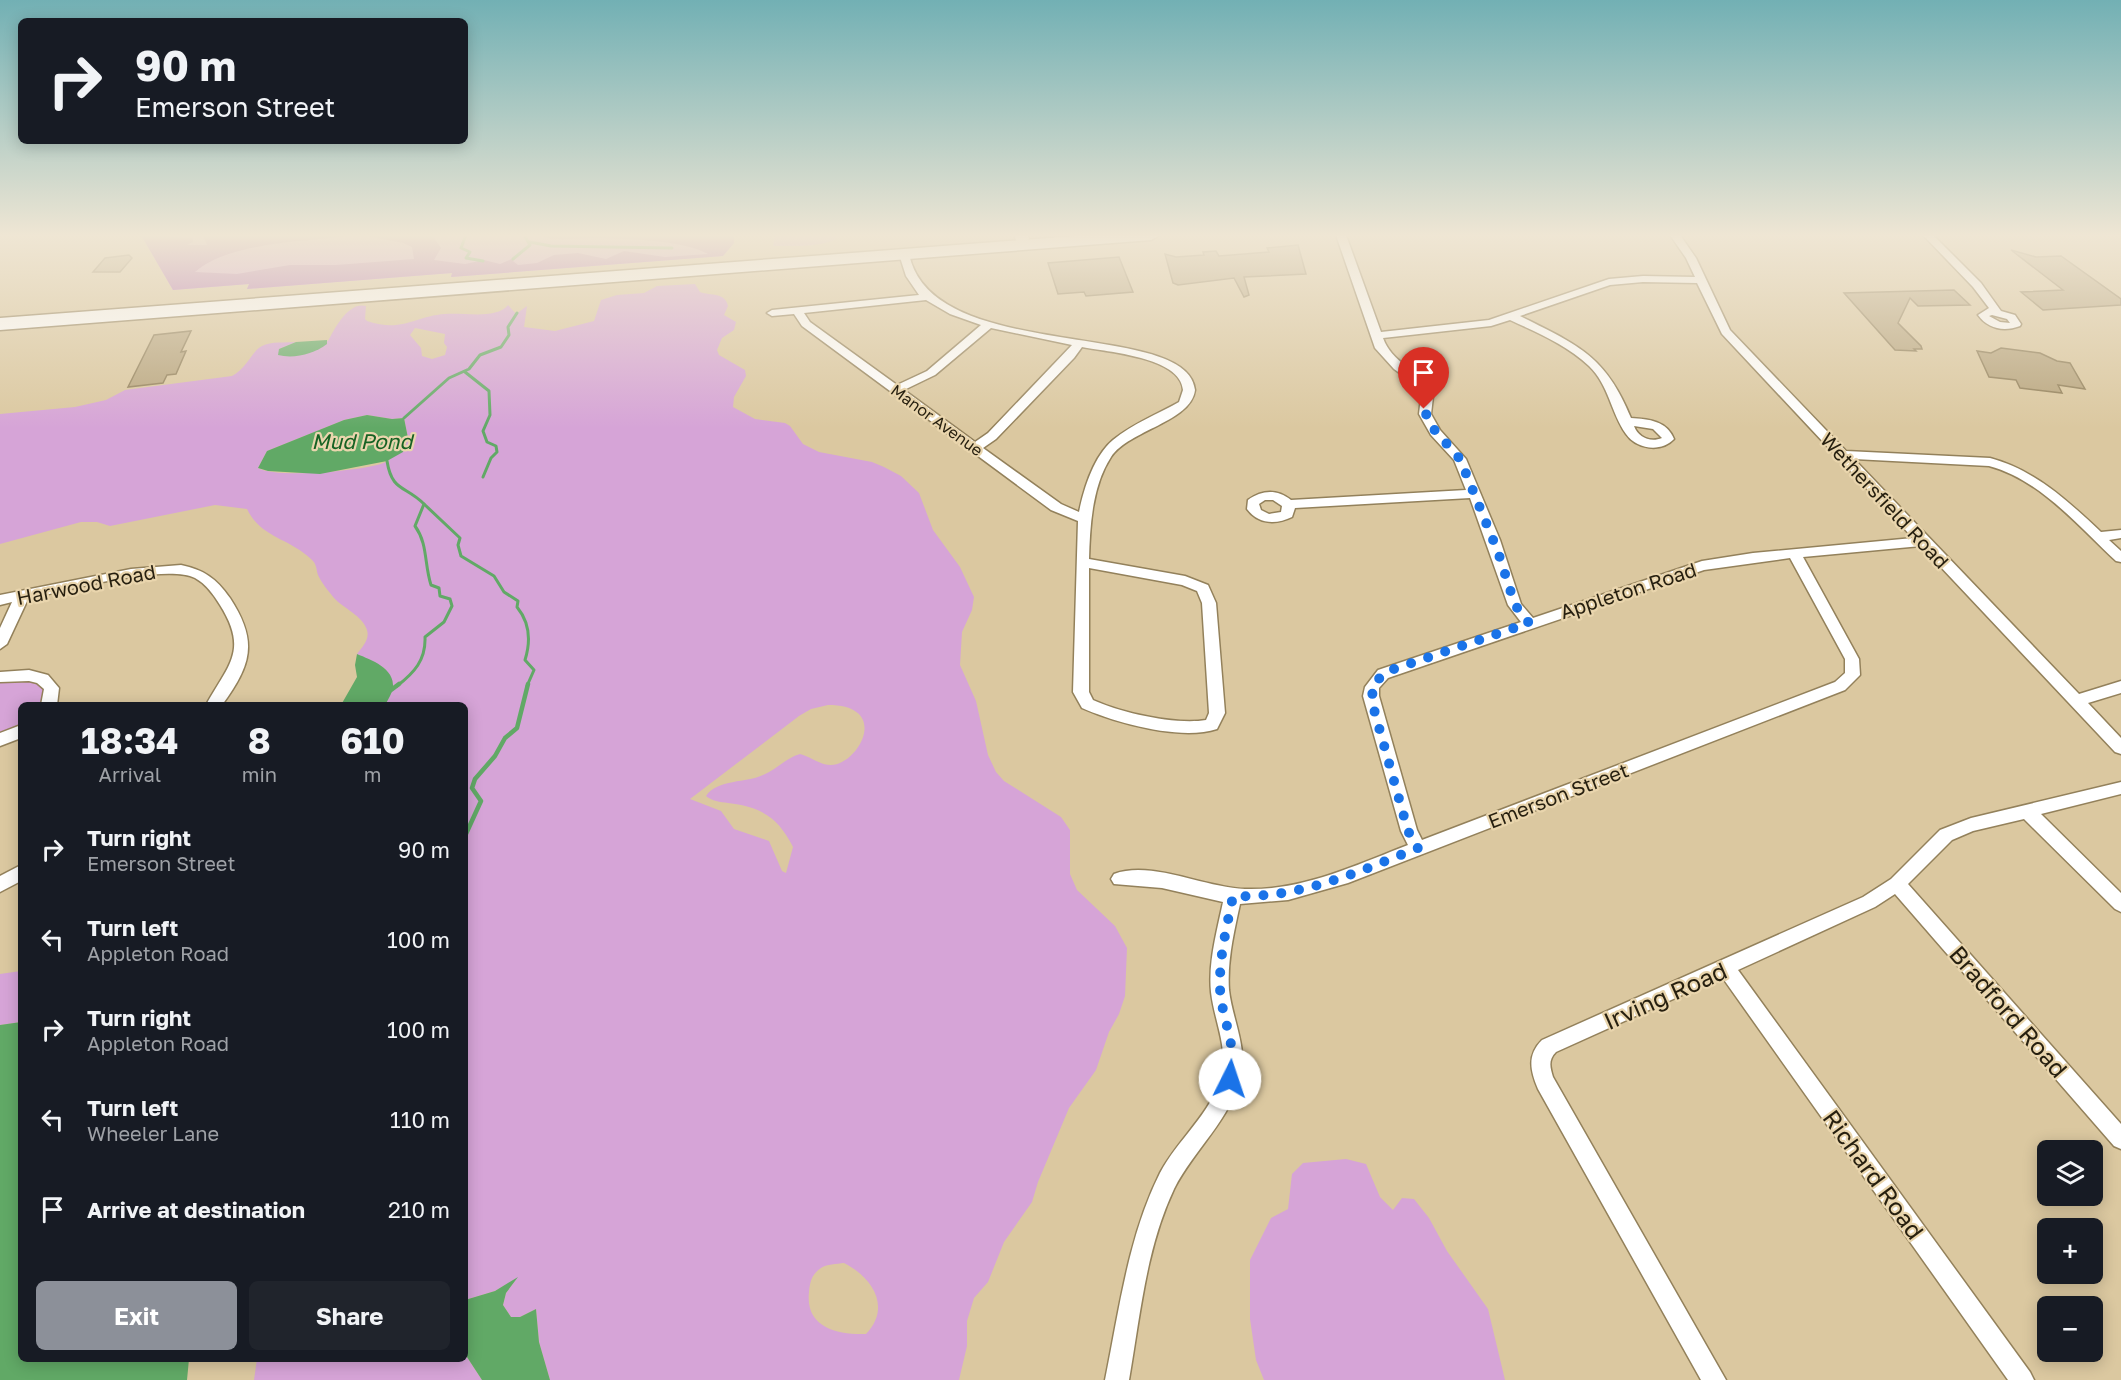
<!DOCTYPE html>
<meta charset="utf-8">
<style>
body{margin:0;font-family:"Golos Text",sans-serif;background:#20242c;color:#f1f3f6;height:100vh;display:flex;flex-direction:column;font-size:22px;white-space:nowrap}
*{box-sizing:border-box;margin:0}
p{font-size:20px;color:#9ea1a6}
.icon{flex:none;width:33px;height:33px;fill:none;stroke:currentColor;stroke-width:2;stroke-linecap:round;stroke-linejoin:round}
.map{position:relative;flex:1;overflow:hidden}
.side{position:absolute;left:18px;top:702px;width:450px;height:660px;display:flex;flex-direction:column;background:#171b24;border-radius:9px;box-shadow:0 3px 15px #0003}
.side>*{flex:none}
.hud{position:absolute;left:18px;top:18px;width:450px;height:126px;border-radius:9px;box-shadow:0 3px 15px #0003;background:#171b24;color:#f1f3f6;overflow:hidden}
.buttons{position:absolute;left:2037px;top:1140px;display:grid;gap:12px}
.buttons a{display:grid;place-items:center;width:66px;height:66px;border-radius:9px;background:#171b24;box-shadow:0 3px 15px #0003;font-size:30px}
.pin{position:absolute;display:grid;place-items:center;width:51px;height:51px;color:#fff;margin:-62px -26px;border-radius:50% 50% 50% 0;rotate:-45deg;box-shadow:0 0 6px #0007}
.pin .icon{rotate:45deg}
.me{position:absolute;width:66px;margin:-33px;rotate:4deg;stroke-linejoin:round;filter:drop-shadow(0 0 4px #0008)}
.turn{display:flex;align-items:center;gap:21px;height:126px;padding:0 18px;font-size:27px}
.turn .icon{width:78px;height:78px;stroke-width:2.5}
.turn b{display:block;font-size:42px;line-height:51px}
.eta{display:flex;justify-content:space-evenly;align-items:center;height:102px;text-align:center}
.eta b{font-size:36px;font-weight:700;line-height:42px}
.cta{display:flex;gap:12px;margin-top:auto;padding:12px 18px}
.cta a{flex:1;height:69px;border-radius:9px;background:#8c9099;color:#fff;font-size:24px;font-weight:700;line-height:69px;text-align:center}
.cta a+a{background:#20242c;color:#f1f3f6}
ul{padding:0;list-style:none}
li{display:flex;align-items:center;gap:18px;height:90px;padding:0 18px}
li div{flex:1}
li b{display:block;font-size:22px}
li em{font-style:normal}
.map>svg:first-child{display:block}
.green{fill:#d6a4d7;fill-rule:evenodd}
.forest{fill:#b574b7}
.water{fill:#61a966}
.lines{fill:none;stroke-linecap:round;stroke-linejoin:round}
.stream-far1{stroke:#61a966;stroke-width:3}
.stream{stroke:#61a966;stroke-width:4.5}
.building{fill:#b8a57e;stroke:#917f59;stroke-width:1.5}
.street-casing{stroke:#93815b;stroke-width:3}
.secondary-casing{stroke:#93815b;stroke-width:3}
.highway-casing{stroke:#93815b;stroke-width:3}
.street{fill:#fff;fill-rule:evenodd}
.secondary{fill:#fff;fill-rule:evenodd}
.highway{fill:#fff;fill-rule:evenodd}
.route{stroke:#1a73e8;stroke-width:10;stroke-dasharray:0 18}
.labels{text-anchor:middle;dominant-baseline:central;stroke-width:4.5;stroke-linejoin:round;paint-order:stroke}
.far-street-label{font-size:16px;fill:#261f0f;stroke:#e9d5ad}
.street-label{font-size:20px;fill:#261f0f;stroke:#e9d5ad}
.water-label{font-size:21px;font-style:italic;fill:#166223;stroke:#e9d5ad}
.near-street-label{font-size:24px;fill:#261f0f;stroke:#e9d5ad}
</style>
<div class="map">
<svg width="2121" height="1380" viewBox="0 0 2121 1380">
<rect width="100%" height="100%" fill="#dbc8a0"/>
<!-- green -->
<g class="green">
<path d="M141,235H734V243L723,256L451,277L452,273L247,289L249,284L173,290Z"/>
<path d="M775,235H842C826,248 794,246 773,246Z"/>
<path d="M695,284L700,292C711,296 725,292 728,306L724,315L736,322L734,330L722,338L717,350L719,355L745,370L746,376L734,397L733,407L755,419L785,423L790,426L803,444L819,452L872,462L884,467L901,476L919,493L933,530L960,567L974,597L972,610L962,632L960,665L976,701L988,755L996,772L1004,781L1061,817L1070,830V874L1077,890L1115,926L1127,948L1125,996L1119,1014L1109,1032L1096,1070L1069,1108L1038,1182L1032,1202L1004,1242L988,1282L974,1298L967,1321V1346L959,1380H550L539,1342L536,1309L520,1317H511L503,1305L506,1293L517,1278L495,1291L465,1300V705H385L393,688L384,668L357,654C362,647 370,640 367,630C363,616 343,608 334,598C329,592 321,582 318,575C316,569 317,564 311,559C289,538 261,538 247,509L215,505L110,526L97,522H81L0,544V414L75,407L106,400L125,390L232,376C247,368 253,350 262,346C271,341 286,343 296,342L279,349L328,341C334,330 348,301 366,306L365,319L367,321C403,333 414,316 445,314C463,312 496,320 508,305L516,314L527,306L524,327L555,331L594,321L601,300L617,295L644,293L657,286ZM415,328L445,334L444,343L447,347L445,355L432,359L422,356L421,348L410,335ZM367,415L392,419L404,418L408,438C402,444 394,458 386,462C366,471 276,479 258,468L267,451L344,420ZM828,705C892,705 858,765 831,765C820,765 811,757 800,754C786,758 777,769 763,775C747,783 717,779 706,796C712,801 720,802 728,803C761,807 778,817 793,847L786,873L782,871L769,841L734,829L721,811L690,799L799,716L811,709ZM844,1263C872,1277 892,1307 866,1334C838,1335 805,1328 809,1292C810,1281 812,1274 821,1268C826,1264 837,1264 844,1263Z"/>
<path d="M0,677L45,679L49,705H21V731L0,740Z"/>
<path d="M21,971V1022L0,1025V974Z"/>
<path d="M1346,1159L1366,1164L1380,1197L1393,1210L1402,1198L1414,1199L1429,1218L1447,1251L1488,1309L1505,1380H1264L1256,1360L1250,1319V1260L1271,1218L1288,1209L1292,1174L1303,1163Z"/>
<path d="M465,1354L482,1380H254L257,1359C274,1359 355,1363 363,1359H465Z"/>
</g>
<!-- forest -->
<path class="forest" d="M141,235L192,238L193,242L187,245H207L203,235H354C309,242 230,241 195,272L237,274L290,265H336L414,259L412,247L403,243L362,235H432L441,248L434,260L465,264L484,260L500,264L516,257L513,261L518,265L537,263L554,255L578,253L606,259L624,251L665,257L708,254C684,240 620,238 591,238C577,238 551,242 540,235H734V243L723,256L451,277L452,273L247,289L249,284L173,290Z"/>
<!-- water -->
<g class="water">
<path d="M327,340V344C314,354 294,359 278,355L279,349L296,342Z"/>
<path d="M367,415L392,419L404,418L408,438L403,452L387,461L320,474L268,471L258,468L267,451L344,420Z"/>
<path d="M357,654C371,660 395,668 393,688C392,693 388,700 385,705H341L357,677L355,665Z"/>
<path d="M21,1022V1359H189L187,1380H0V1025Z"/>
<path d="M518,1277L506,1293L503,1305L511,1317H520L536,1309L539,1342L550,1380H482L465,1354V1300L495,1291Z"/>
</g>
<g class="lines">
<!-- stream-far1 -->
<g class="stream-far1">
<path d="M466,235L461,248L470,252L466,258L483,261"/>
<path d="M530,242L551,246L672,248"/>
<path d="M513,259L530,245L524,235"/>
<path d="M465,372L489,391L490,415L483,431L487,442L496,446L497,452L491,458L483,477"/>
<path d="M404,418L449,378L469,369L480,355L501,347L509,335L508,327L517,313"/>
<path d="M387,461C392,492 405,485 424,504L415,526C428,544 424,563 431,585L439,588L440,596L450,599L452,606L444,622L425,637C426,660 414,673 397,686"/>
<path d="M424,504L460,538L458,545L461,556L494,576L504,592L518,601L517,607C530,623 531,641 525,660L534,670L527,686"/>
</g>
<!-- stream -->
<g class="stream">
<path d="M391,690L399,684"/>
<path d="M465,836L481,801L472,788L475,779L495,756L505,738L517,728L528,684"/>
</g>
</g>
<!-- building -->
<g class="building">
<path d="M1298,245L1306,274L1244,277L1249,295L1244,297L1234,278L1178,285L1173,283L1165,254L1176,257L1204,255L1203,252L1216,251L1219,256L1269,252L1267,248Z"/>
<path d="M2011,250L2036,257L2061,256L2121,299V305L2043,310L2021,292L2063,290Z"/>
<path d="M129,255L132,258L120,272H93L105,258Z"/>
<path d="M1119,257L1133,292L1086,296L1084,292L1058,294L1048,263Z"/>
<path d="M1954,290L1970,305L1918,306L1910,298L1898,323L1921,346L1922,349H1914L1916,351L1895,350L1844,293Z"/>
<path d="M191,331L181,352L186,351L176,374L167,375L163,383L128,387L154,335Z"/>
<path d="M2001,348L2040,353L2057,361L2070,363L2085,389L2058,385L2062,393L2020,388L2016,380L1989,377L1977,351L1991,353Z"/>
</g>
<g class="lines">
<defs>
<g id="street">
<path d="M1336,235H1346L1381,332L1489,320L1609,279L1643,276L1695,277L1686,258L1670,235H1680L1696,258L1730,330L1846,451L1990,458C2035,470 2068,501 2101,532L2121,530V538L2109,540L2121,551V562L2116,561C2079,527 2041,480 1989,466L1854,459L2079,694L2121,681V693L2088,703L2121,738V754L2115,752L1921,546L1803,557L1859,659L1860,675L1845,690L1348,883L1288,900L1240,904C1234,932 1227,961 1229,990C1232,1018 1247,1046 1241,1075C1231,1120 1194,1149 1174,1189C1146,1248 1140,1317 1129,1380H1105C1119,1311 1128,1237 1160,1173C1177,1140 1211,1114 1221,1077C1229,1049 1214,1020 1211,992C1208,962 1217,931 1223,902L1162,888L1114,884L1111,879L1114,874C1152,860 1205,888 1245,889C1302,891 1356,865 1408,845L1401,831L1363,696L1365,687L1378,670L1521,622L1508,605L1470,498L1295,508L1292,517C1276,525 1258,524 1247,509L1248,500C1262,490 1277,489 1291,500L1466,490L1454,460L1431,435L1419,414L1422,389L1394,369L1375,348ZM1643,282L1697,283L1722,334L1913,538L1753,553L1702,561L1533,618L1521,604L1500,540L1466,459L1440,430L1431,414L1434,388C1417,370 1392,363 1383,338L1491,326L1510,320C1538,333 1567,345 1589,366C1609,385 1611,413 1626,434C1636,449 1661,453 1674,439C1667,421 1649,419 1631,418C1606,356 1578,345 1520,316L1610,285ZM1634,426L1653,429L1662,438C1650,443 1638,437 1634,426ZM1265,500H1273L1282,506L1281,512L1269,514L1261,510L1259,504ZM1790,558L1845,659V673L1835,682L1422,840L1417,830L1379,696V688L1388,678L1704,570Z"/>
<path d="M1923,235H1933L1981,283L2001,311L2015,315L2021,324L2020,326C2004,332 1988,329 1978,315L1989,308L1973,287ZM1992,315L2007,319L2010,323L2000,322L1989,316Z"/>
<path d="M904,251L909,254C931,365 1188,318 1195,390C1191,422 1129,430 1111,457C1092,486 1090,526 1089,559L1185,576L1208,585L1216,603L1225,713L1217,729C1181,741 1116,723 1082,708L1073,692L1078,521L1051,510L802,326L794,314L772,316L767,313L772,310L919,295L906,276L899,254ZM926,300L950,314L981,325L927,371L897,385L810,322L804,313ZM991,328L1072,345L988,433L975,442L904,390L935,375ZM1082,347C1107,352 1181,357 1183,390L1179,402C1158,414 1132,424 1113,440C1094,456 1084,488 1079,512L1061,504L983,448L996,439L1074,358ZM1089,568L1182,585L1197,591L1202,603L1209,713L1206,720C1175,725 1122,713 1093,700L1089,692Z"/>
<path d="M181,565C204,570 216,578 230,598C258,641 252,664 222,705H206C228,665 249,651 220,605C214,595 206,584 195,578C166,563 62,591 28,599L7,644L0,649V628L12,602L0,605V595L131,569Z"/>
<path d="M29,670L48,675L59,688L57,705H41L44,689L37,683L29,681L0,682V672Z"/>
<path d="M21,725V738L0,746V733Z"/>
<path d="M2121,782V794L2041,814L2121,893V912L2115,909L2024,819L1973,831L1952,840L1908,884L2121,1124V1149L2114,1146L1895,894L1875,907L1738,970L2030,1372L2034,1380H2008L1722,977L1556,1052C1548,1060 1550,1067 1553,1077L1726,1380H1701L1538,1089C1530,1070 1527,1055 1542,1040L1863,897L1891,879L1940,830L1971,818Z"/>
<path d="M21,865V881L0,892V876Z"/>
</g>
<path id="secondary" d="M1014,235H1028L1029,239L1022,243L1017,242Z"/>
<path id="highway" d="M1088,235H1160L1151,240L0,330V318Z"/>
</defs>
<!-- street casing -->
<use href="#street" class="street-casing"/>
<!-- secondary casing -->
<use href="#secondary" class="secondary-casing"/>
<!-- highway casing -->
<use href="#highway" class="highway-casing"/>
<!-- street -->
<use href="#street" class="street"/>
<!-- secondary -->
<use href="#secondary" class="secondary"/>
<!-- highway -->
<use href="#highway" class="highway"/>
</g>
<!-- sky -->
<linearGradient id="sky" x2="0" y2="1"><stop stop-color="#72b0b4"/><stop offset="0.55" stop-color="#efe6d4"/><stop offset="1" stop-color="#efe6d4" stop-opacity="0"/></linearGradient>
<rect width="2121" height="428" fill="url(#sky)"/>
<g class="lines">
<!-- route -->
<path class="route" d="M1230,1079C1239,1049 1221,1018 1220,988C1219,957 1227,926 1233,896C1299,899 1358,872 1418,848L1408,831L1373,706L1372,687L1383,674L1394,669L1529,623L1515,605L1498,552L1460,459L1431,426L1424,409"/>
</g>
<g class="labels">
<!-- far-street labels -->
<g class="far-street-label">
<text transform="translate(937 420) rotate(36)">Manor Avenue</text>
</g>
<!-- street labels -->
<g class="street-label">
<text transform="translate(1885 500) rotate(47)">Wethersfield Road</text>
<text transform="translate(86 584) rotate(-11)">Harwood Road</text>
<text transform="translate(1628 590) rotate(-18)">Appleton Road</text>
<text transform="translate(1558 795) rotate(-21)">Emerson Street</text>
</g>
<!-- water labels -->
<g class="water-label">
<text x="362" y="441">Mud Pond</text>
</g>
<!-- near-street labels -->
<g class="near-street-label">
<text transform="translate(1665 995) rotate(-24)">Irving Road</text>
<text transform="translate(2009 1011) rotate(49)">Bradford Road</text>
<text transform="translate(1874 1174) rotate(54)">Richard Road</text>
</g>
</g>
</svg>
<div class="buttons">
<a><svg class="icon" aria-label="layers" viewBox="0 0 24 24"><path d="M12 4l9 5-9 5-9-5zM3 14l9 5 9-5"/></svg></a>
<a>+</a>
<a>−</a>
</div>
<div class="pin" style="left:1424px;top:409px;background:#d93025"><svg class="icon" aria-label="arrive" viewBox="0 0 24 24"><path d="M6 21V4h12l-3 4 3 4H6"/></svg></div>
<svg class="me" style="left:1230px;top:1079px" viewBox="-20 -20 40 40"><circle r="19" fill="#fff"/><path d="M0-13L10 11 0 6-10 11z" fill="#1a73e8"/></svg>
<div class="hud">
<div class="turn"><svg class="icon" aria-label="right" viewBox="0 0 24 24"><path d="M7 20v-9h11M14 6l5 5-5 5"/></svg><div><b>90 m</b>Emerson Street</div></div>
</div>
<section class="side">
<div class="eta">
<div><b>18:34</b><p>Arrival</p></div>
<div><b>8</b><p>min</p></div>
<div><b>610</b><p>m</p></div>
</div>
<ul>
<li><svg class="icon" aria-label="right" viewBox="0 0 24 24"><path d="M7 20v-9h11M14 6l5 5-5 5"/></svg><div><b>Turn right</b><p>Emerson Street</p></div><em>90 m</em></li>
<li><svg class="icon" aria-label="left" viewBox="0 0 24 24"><path d="M17 20v-9H6M10 6l-5 5 5 5"/></svg><div><b>Turn left</b><p>Appleton Road</p></div><em>100 m</em></li>
<li><svg class="icon" aria-label="right" viewBox="0 0 24 24"><path d="M7 20v-9h11M14 6l5 5-5 5"/></svg><div><b>Turn right</b><p>Appleton Road</p></div><em>100 m</em></li>
<li><svg class="icon" aria-label="left" viewBox="0 0 24 24"><path d="M17 20v-9H6M10 6l-5 5 5 5"/></svg><div><b>Turn left</b><p>Wheeler Lane</p></div><em>110 m</em></li>
<li><svg class="icon" aria-label="arrive" viewBox="0 0 24 24"><path d="M6 21V4h12l-3 4 3 4H6"/></svg><div><b>Arrive at destination</b></div><em>210 m</em></li>
</ul>
<div class="cta"><a>Exit</a><a>Share</a></div>
</section>
</div>
